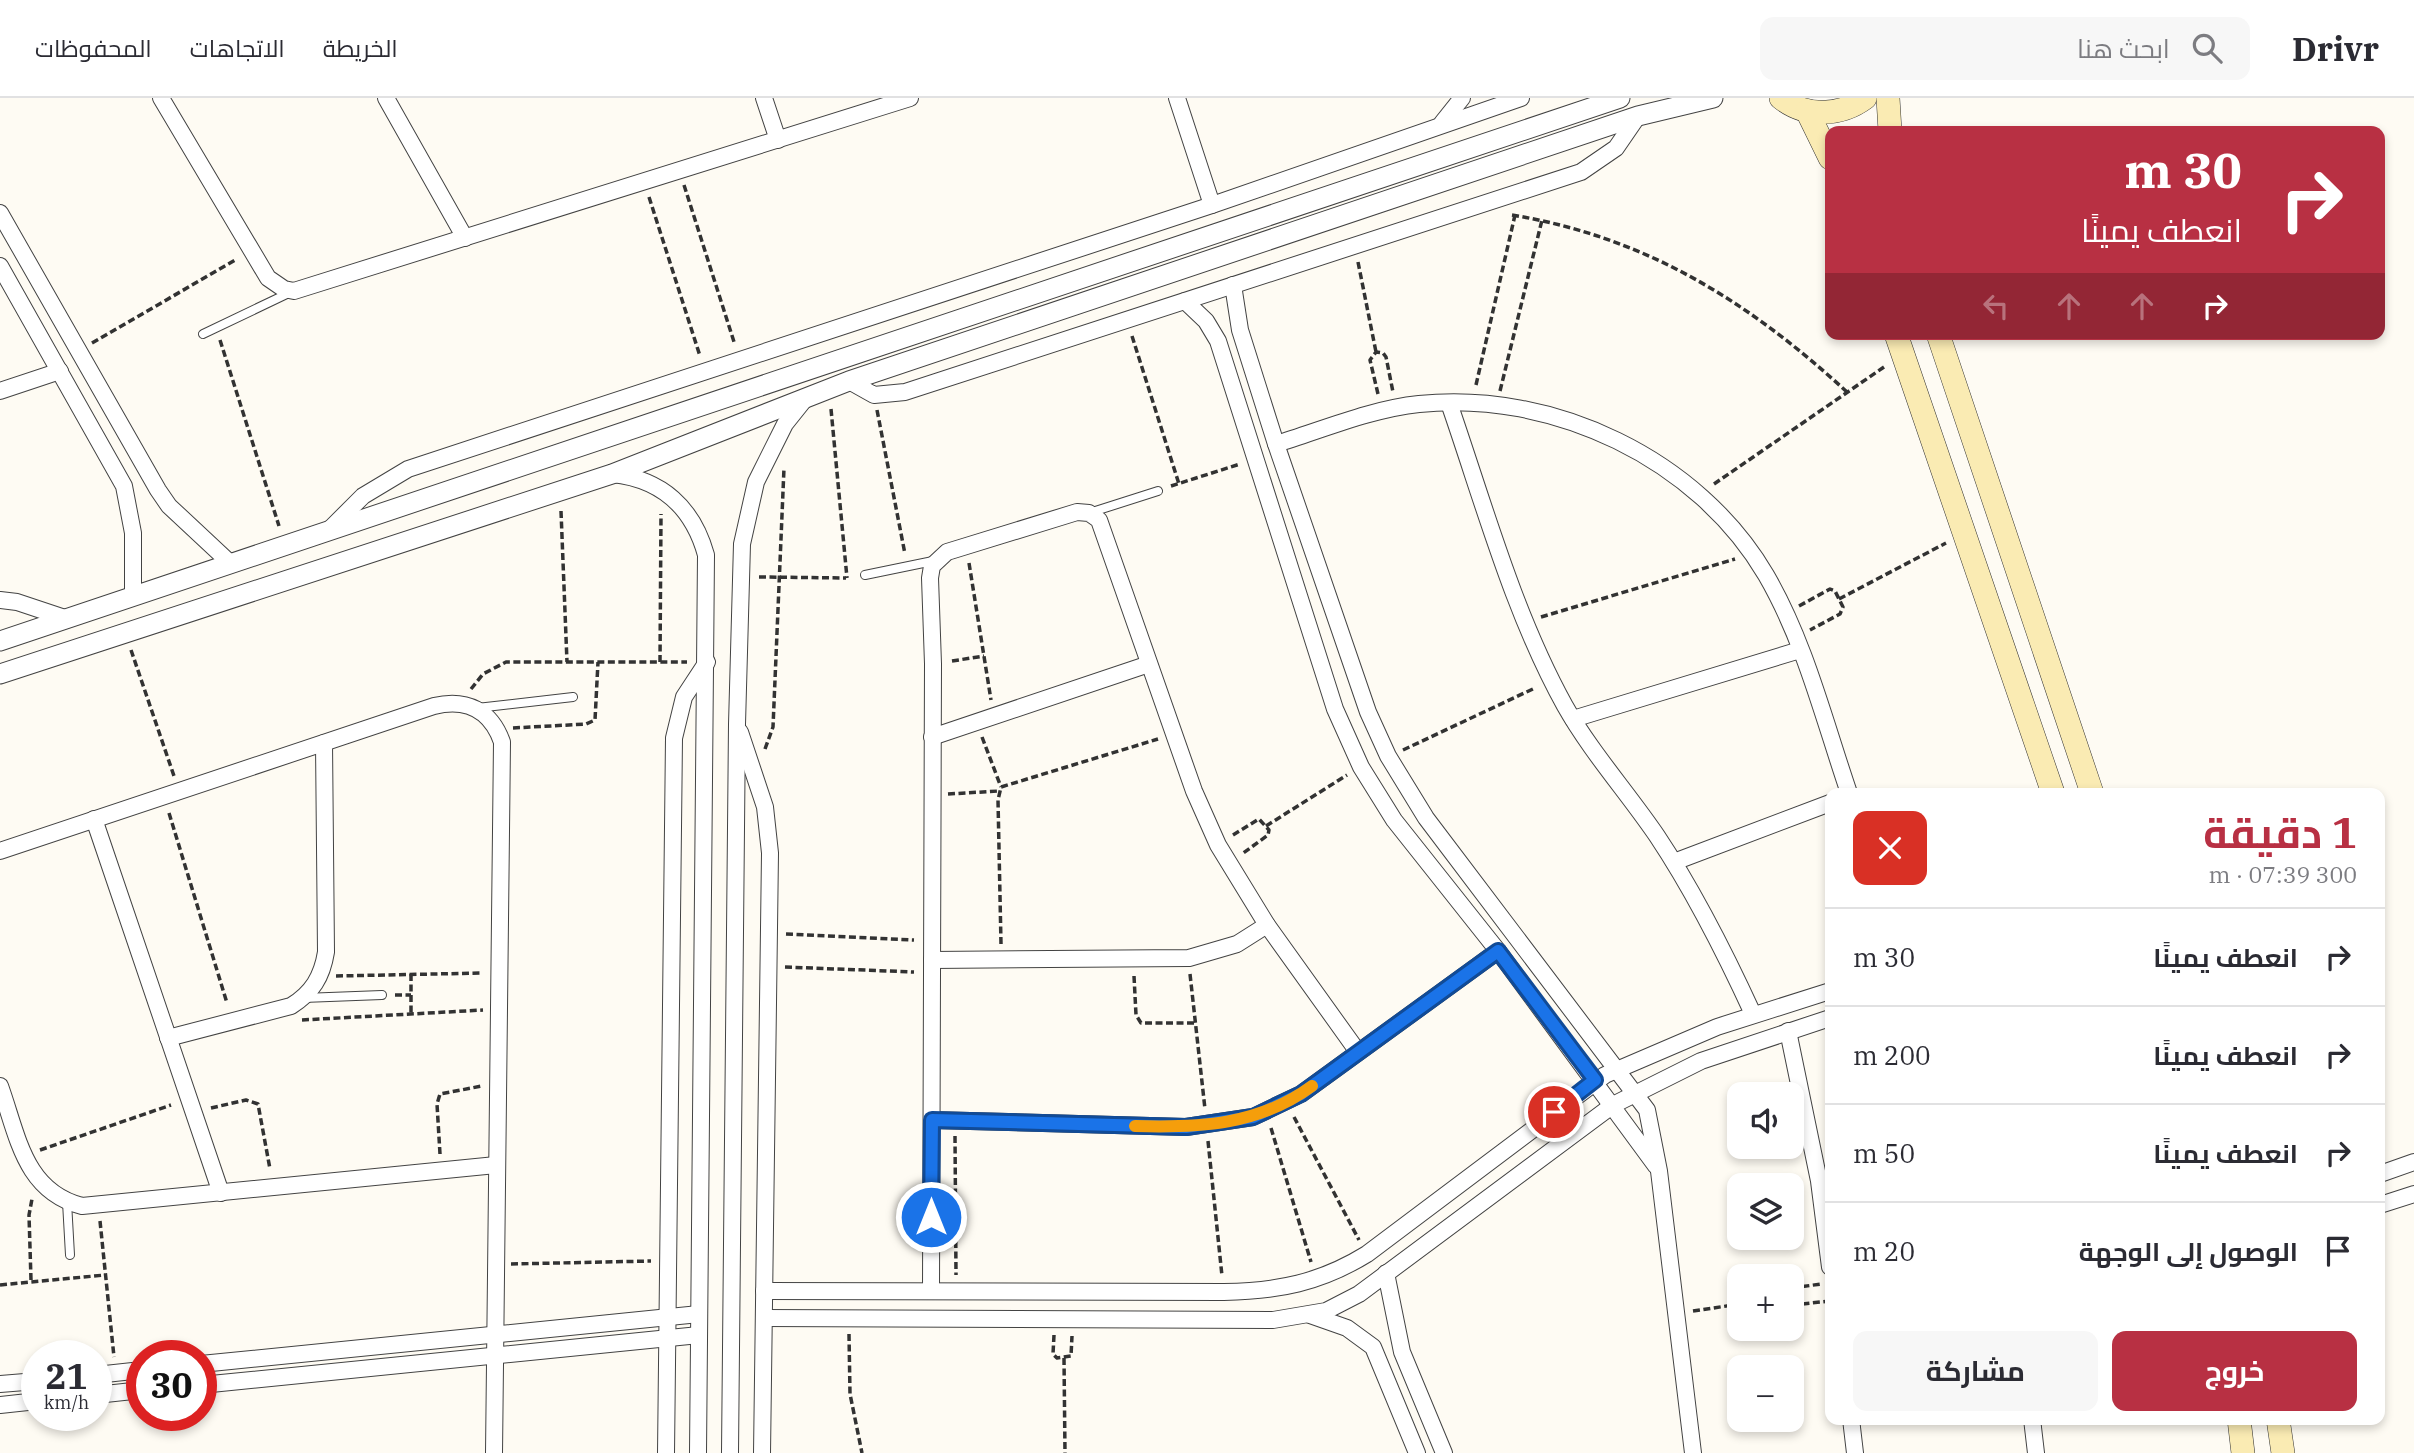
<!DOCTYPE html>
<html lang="ar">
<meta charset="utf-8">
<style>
body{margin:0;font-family:"IBM Plex Serif",Cairo,serif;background:#f7f7f7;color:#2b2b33;direction:rtl;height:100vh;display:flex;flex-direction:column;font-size:26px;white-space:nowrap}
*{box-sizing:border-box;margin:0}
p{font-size:23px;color:#7c7c81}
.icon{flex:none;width:38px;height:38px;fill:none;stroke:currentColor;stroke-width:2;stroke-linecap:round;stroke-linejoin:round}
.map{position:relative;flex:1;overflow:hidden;direction:ltr}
.sheet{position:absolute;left:1825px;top:690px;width:560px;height:637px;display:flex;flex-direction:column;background:#fff;border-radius:14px;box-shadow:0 4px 10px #0003;direction:rtl}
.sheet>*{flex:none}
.top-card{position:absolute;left:1825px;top:28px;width:560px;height:214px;border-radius:14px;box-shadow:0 4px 10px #0003;direction:rtl;background:#b83043;color:#fff;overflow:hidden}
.fabs{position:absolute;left:1727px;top:984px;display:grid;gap:14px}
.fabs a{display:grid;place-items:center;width:77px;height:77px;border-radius:14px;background:#fff;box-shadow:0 4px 10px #0003;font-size:35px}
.speed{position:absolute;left:21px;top:1242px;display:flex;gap:14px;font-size:35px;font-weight:700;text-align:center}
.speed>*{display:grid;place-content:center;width:91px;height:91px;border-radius:50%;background:#fff;box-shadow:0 4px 10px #0003;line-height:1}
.speed small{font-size:18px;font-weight:400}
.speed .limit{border:10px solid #d22;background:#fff;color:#111}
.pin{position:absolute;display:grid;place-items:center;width:60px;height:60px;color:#fff;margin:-30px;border:4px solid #fff;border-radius:50%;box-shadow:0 2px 7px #0007}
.me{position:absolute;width:77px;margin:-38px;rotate:0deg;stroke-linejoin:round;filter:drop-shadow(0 0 5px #0008)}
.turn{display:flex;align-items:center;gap:24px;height:147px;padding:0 28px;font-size:32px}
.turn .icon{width:91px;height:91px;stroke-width:2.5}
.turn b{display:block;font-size:49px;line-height:60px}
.lanes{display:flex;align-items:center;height:66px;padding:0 28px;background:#0003;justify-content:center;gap:35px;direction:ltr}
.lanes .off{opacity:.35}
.round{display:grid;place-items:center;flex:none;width:74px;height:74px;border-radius:14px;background:#f7f7f7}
.headline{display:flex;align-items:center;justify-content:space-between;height:119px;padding:0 28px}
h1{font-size:42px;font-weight:700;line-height:52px;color:#b83043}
.button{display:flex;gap:14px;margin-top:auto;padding:14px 28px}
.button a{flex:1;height:80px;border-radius:14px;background:#b83043;color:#fff;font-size:28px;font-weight:700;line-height:80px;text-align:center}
.button a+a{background:#f7f7f7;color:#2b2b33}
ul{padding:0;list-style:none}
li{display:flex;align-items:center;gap:21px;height:98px;padding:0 28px;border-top:2px solid #e1e1e2}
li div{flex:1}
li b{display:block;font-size:26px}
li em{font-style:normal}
header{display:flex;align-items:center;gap:42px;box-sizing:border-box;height:98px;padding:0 35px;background:#fff;border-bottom:2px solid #e1e1e2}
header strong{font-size:33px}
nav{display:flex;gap:38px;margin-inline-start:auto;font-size:24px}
.search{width:490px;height:63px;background:#f7f7f7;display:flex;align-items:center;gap:18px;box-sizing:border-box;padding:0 24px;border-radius:14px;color:#7c7c81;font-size:26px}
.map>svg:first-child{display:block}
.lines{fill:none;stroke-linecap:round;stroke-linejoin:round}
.service-casing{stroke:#434343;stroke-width:10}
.minor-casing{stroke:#434343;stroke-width:18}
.tertiary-casing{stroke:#434343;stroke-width:21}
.secondary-casing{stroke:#323232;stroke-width:24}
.path{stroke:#323232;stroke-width:3.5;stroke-dasharray:7 3.5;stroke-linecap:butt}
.service{stroke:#fff;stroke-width:8}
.minor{stroke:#fff;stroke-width:16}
.tertiary{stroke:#fff;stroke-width:19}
.secondary{stroke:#faebb3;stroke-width:23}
.route-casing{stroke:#114b97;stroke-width:18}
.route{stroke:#1a73e8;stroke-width:12}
.slow{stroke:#f59e0b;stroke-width:12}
</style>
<header>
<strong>Drivr</strong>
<div class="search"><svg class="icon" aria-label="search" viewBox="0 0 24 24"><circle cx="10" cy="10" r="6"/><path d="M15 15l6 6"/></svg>ابحث هنا</div>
<nav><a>الخريطة</a><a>الاتجاهات</a><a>المحفوظات</a></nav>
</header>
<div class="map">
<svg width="2414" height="1355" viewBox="0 0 2414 1355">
<rect width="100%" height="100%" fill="#fefbf3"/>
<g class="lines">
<defs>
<g id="service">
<path d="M203,236L291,194"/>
<path d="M1089,415L1158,393"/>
<path d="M865,477L933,463"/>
<path d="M477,610L573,599"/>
<path d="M303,900L382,897"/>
<path d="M67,1104L70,1157"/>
</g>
<g id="minor">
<path d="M161,0L268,180L284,191L294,193L910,0"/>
<path d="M386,0L465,140"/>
<path d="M764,0L778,42"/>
<path d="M1177,0L1212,107"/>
<path d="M1442,25L1462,0"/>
<path d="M0,115L158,392L169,408L229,464"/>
<path d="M0,168L124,388L133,435V497"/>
<path d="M1233,187L1240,232L1276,346L1368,614L1388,658L1426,720L1647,1012L1659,1073L1693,1355"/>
<path d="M1185,203L1206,223L1218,243L1335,611L1361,669L1394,722L1498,853L1656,1068"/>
<path d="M849,283L874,297L905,294L1581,74L1616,50L1638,18"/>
<path d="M0,293L60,273"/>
<path d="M1449,305C1484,406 1513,514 1565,608C1591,654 1627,694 1657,738C1695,795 1725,855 1753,916"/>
<path d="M1276,346C1322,332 1371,311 1419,306C1553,292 1698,361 1766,477C1805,544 1824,622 1849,695"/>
<path d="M612,376C662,381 693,410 706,457L698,1355"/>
<path d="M328,433L363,398L408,371L1212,107L1521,0"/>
<path d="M0,502L17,504L68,521"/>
<path d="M1573,621L1800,552"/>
<path d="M740,634L765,709L770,755L762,1355"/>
<path d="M932,639L1149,566"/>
<path d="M94,721L221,1095"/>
<path d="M0,753L434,608C467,600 491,613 502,644L494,1355"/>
<path d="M1674,764L1830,705"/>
<path d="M932,862L1189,860L1237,846L1267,827"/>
<path d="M1788,933L1819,1083L1830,1169"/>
<path d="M168,940L291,908C312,895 322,879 326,854L324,645"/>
<path d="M0,988C18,1038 24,1093 82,1108L496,1067"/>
<path d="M932,1022L1186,1029L1253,1019L1301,996L1498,853"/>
<path d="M2380,1076L2414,1064"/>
<path d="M2380,1107L2414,1096"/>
<path d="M1386,1175L1402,1254L1444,1355"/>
<path d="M764,1193L1224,1194C1278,1193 1320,1185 1367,1156L1605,977L1717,929L1830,893"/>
<path d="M931,1193L933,566L930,480L932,468L947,454L1077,414L1089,415L1099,422L1194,693L1218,747L1267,827L1358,954"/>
<path d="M1310,1217L1347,1230L1373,1249L1417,1355"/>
<path d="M764,1220L1273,1222L1326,1213L1359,1196L1613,1007L1701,963L1830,920"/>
<path d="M201,1266L699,1216"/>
<path d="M96,1277L142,1272"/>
<path d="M0,1286L37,1283"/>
<path d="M201,1287L699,1237"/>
<path d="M96,1297L142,1292"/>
<path d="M0,1307L37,1303"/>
<path d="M1851,1321L1855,1355"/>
<path d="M2032,1321L2036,1355"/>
<path d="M666,1355L674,640L684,599L707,564"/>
<path d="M730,1355L737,626L742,446L756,384L785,326L805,301"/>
</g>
<g id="tertiary">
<path d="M0,543L1620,0"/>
<path d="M0,576L612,376L849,283L1638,18L1713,0"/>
</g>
<g id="secondary">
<path d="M1781,0C1806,20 1841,18 1865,0"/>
<path d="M1888,0L1890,33"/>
<path d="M1807,13L1830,60"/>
<path d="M1896,236L2053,695"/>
<path d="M1938,236L2092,695"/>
<path d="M2239,1321L2243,1355"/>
<path d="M2278,1321L2283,1355"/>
</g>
</defs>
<!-- service casing -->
<use href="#service" class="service-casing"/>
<!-- minor casing -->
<use href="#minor" class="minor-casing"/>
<!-- tertiary casing -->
<use href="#tertiary" class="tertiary-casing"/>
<!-- secondary casing -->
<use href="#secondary" class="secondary-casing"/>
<!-- path -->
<g class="path">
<path d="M684,87L735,247"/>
<path d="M649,99L700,258"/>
<path d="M1512,117C1646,139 1749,204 1847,294"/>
<path d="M1358,164L1376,254"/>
<path d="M1132,238L1179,386"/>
<path d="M220,242L279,428"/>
<path d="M92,245L237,161"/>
<path d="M1476,287L1515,117"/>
<path d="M1500,293L1542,122"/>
<path d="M1378,296L1370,262L1376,254L1383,255L1386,259L1393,294"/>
<path d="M831,311L847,480"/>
<path d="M877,312L905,456"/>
<path d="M1714,386L1884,269"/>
<path d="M1171,388L1240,366"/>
<path d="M561,413L567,564"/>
<path d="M969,465L991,602"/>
<path d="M759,479L846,480"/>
<path d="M1839,501L1946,445"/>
<path d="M1799,508L1830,491L1835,493L1843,509L1840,516L1810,532"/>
<path d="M1541,519L1735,461"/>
<path d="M131,552L174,678"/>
<path d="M952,563L984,558"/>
<path d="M660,564L661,416"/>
<path d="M471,591L483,576L506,564H687"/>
<path d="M513,630L586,626L595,622L598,564"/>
<path d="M982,639L1001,689"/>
<path d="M765,651L773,629L784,370"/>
<path d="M1403,652L1535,590"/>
<path d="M948,696L999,693"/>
<path d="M169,715L227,905"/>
<path d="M1266,728L1347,677"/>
<path d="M1233,737L1259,721L1269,732L1268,737L1242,756"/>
<path d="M786,836L914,842"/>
<path d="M1001,846L998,702L1001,689L1158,641"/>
<path d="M785,869L914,874"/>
<path d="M411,876V916"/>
<path d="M1190,876L1205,1011"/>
<path d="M336,878L483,875"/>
<path d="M1134,878L1136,917L1141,925H1196"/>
<path d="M395,897H411"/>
<path d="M302,922L483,912"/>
<path d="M211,1010L246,1002L258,1006L270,1071"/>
<path d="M1294,1019L1359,1142"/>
<path d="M1271,1030L1311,1164"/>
<path d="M955,1038L956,1177"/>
<path d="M1208,1043L1222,1178"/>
<path d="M40,1052L171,1007"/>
<path d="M440,1056L437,1006L440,996L482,988"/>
<path d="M100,1123L114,1259"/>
<path d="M511,1166L651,1163"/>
<path d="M31,1182L29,1117L32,1101"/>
<path d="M0,1187L105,1177"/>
<path d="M1792,1190L1821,1186"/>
<path d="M1792,1207L1830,1203"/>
<path d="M1693,1213L1740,1206"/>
<path d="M849,1236L850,1296L862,1355"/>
<path d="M1054,1237L1053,1256L1057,1260L1071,1258L1072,1238"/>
<path d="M1064,1260L1065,1355"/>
</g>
<!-- service -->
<use href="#service" class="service"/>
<!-- minor -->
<use href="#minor" class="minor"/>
<!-- tertiary -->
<use href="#tertiary" class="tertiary"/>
<!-- secondary -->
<use href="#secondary" class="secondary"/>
</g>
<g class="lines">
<defs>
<path id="route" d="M931,1119L932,1022L1186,1029L1253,1019L1301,996L1498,853L1595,982L1554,1014"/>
</defs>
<!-- route casing -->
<use href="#route" class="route-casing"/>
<!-- route -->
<use href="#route" class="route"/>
<!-- slow -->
<path class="slow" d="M1135,1028C1200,1030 1259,1027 1312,988"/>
</g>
</svg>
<div class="fabs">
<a><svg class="icon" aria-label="sound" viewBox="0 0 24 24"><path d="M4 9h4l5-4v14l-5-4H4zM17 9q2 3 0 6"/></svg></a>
<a><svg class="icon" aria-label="layers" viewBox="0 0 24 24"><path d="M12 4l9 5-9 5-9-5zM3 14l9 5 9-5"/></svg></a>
<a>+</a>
<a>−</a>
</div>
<div class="speed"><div>21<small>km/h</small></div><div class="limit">30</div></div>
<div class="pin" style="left:1554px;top:1014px;background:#d93025"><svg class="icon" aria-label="arrive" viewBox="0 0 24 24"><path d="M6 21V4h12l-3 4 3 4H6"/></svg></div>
<svg class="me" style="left:931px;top:1119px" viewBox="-20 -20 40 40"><circle r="17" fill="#1a73e8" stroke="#fff" stroke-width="3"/><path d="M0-11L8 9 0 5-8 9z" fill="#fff"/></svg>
<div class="top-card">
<div class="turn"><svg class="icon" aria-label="right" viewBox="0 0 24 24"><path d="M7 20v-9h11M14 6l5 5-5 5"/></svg><div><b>30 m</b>انعطف يمينًا</div></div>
<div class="lanes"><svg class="icon off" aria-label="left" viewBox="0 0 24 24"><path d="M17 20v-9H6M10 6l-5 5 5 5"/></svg><svg class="icon off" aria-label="ahead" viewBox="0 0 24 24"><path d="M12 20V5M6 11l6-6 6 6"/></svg><svg class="icon off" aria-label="ahead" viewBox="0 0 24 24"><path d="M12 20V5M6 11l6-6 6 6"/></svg><svg class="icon" aria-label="right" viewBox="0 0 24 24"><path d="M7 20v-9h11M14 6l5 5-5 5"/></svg></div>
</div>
<section class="sheet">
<div class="headline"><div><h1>1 دقيقة</h1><p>300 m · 07:39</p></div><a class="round" style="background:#d93025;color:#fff"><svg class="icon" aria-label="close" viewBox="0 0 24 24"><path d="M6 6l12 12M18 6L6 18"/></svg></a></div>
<ul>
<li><svg class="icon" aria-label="right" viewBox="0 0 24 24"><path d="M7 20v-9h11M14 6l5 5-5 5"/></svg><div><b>انعطف يمينًا</b></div><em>30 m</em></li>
<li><svg class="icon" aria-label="right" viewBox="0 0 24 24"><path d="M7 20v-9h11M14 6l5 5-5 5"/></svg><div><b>انعطف يمينًا</b></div><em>200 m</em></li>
<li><svg class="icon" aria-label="right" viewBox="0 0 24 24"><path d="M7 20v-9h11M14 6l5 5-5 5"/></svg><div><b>انعطف يمينًا</b></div><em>50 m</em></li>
<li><svg class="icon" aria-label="arrive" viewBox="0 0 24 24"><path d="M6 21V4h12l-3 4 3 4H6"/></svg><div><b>الوصول إلى الوجهة</b></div><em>20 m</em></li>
</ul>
<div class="button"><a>خروج</a><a>مشاركة</a></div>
</section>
</div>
